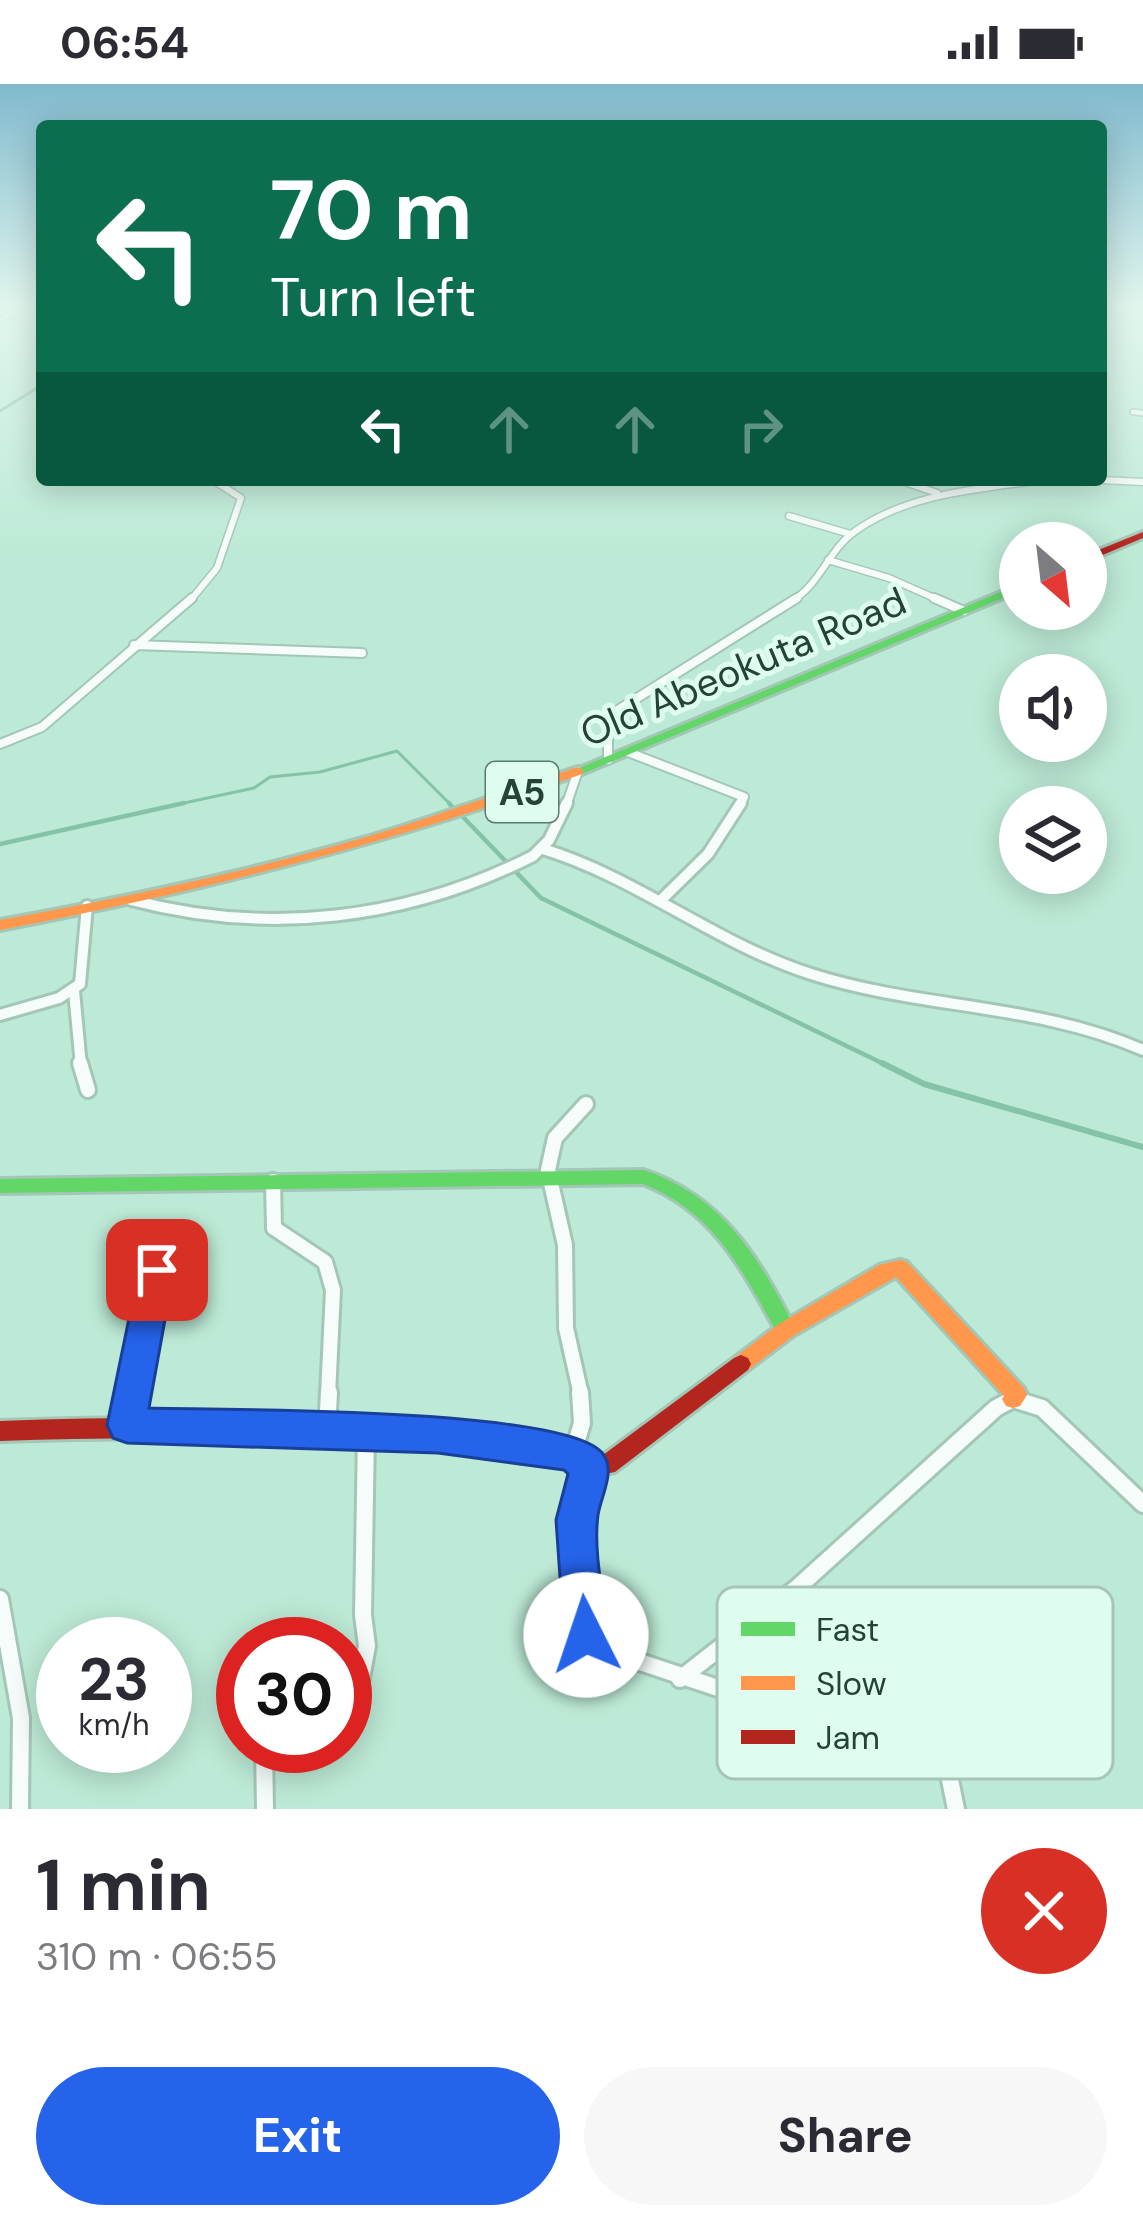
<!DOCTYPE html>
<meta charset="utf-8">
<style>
body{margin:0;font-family:"DM Sans",sans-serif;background:#f7f7f7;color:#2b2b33;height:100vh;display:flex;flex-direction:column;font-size:45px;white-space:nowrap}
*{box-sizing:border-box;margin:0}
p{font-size:39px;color:#7c7c81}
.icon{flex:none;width:66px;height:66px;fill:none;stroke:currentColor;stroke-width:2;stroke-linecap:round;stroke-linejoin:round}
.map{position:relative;height:1725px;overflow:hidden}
.details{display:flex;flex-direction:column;background:#fff;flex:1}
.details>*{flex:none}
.banner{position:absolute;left:36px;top:36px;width:1071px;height:366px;border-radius:12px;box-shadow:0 6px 30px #0003;background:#0b6e4f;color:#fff;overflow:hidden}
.needle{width:78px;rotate:152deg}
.buttons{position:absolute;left:999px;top:438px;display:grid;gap:24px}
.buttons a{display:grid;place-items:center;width:108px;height:108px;border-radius:50%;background:#fff;box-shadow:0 6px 30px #0003;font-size:60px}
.speed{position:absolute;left:36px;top:1533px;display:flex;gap:24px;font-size:60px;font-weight:700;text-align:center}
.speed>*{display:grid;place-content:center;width:156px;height:156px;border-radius:50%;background:#fff;box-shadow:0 6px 30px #0003;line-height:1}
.speed small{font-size:30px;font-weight:400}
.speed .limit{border:18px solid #d22;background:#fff;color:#111}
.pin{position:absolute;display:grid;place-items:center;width:102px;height:102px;color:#fff;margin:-51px;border-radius:24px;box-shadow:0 6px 18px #0006}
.me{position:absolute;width:132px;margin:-66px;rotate:356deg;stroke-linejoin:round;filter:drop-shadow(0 0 9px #0008)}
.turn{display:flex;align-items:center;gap:42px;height:252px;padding:0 36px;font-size:54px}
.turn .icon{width:156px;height:156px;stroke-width:2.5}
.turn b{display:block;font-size:84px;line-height:102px}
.lanes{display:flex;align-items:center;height:114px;padding:0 36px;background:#0003;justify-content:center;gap:60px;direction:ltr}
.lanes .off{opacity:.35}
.round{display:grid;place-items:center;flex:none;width:126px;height:126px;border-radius:63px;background:#f7f7f7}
.headline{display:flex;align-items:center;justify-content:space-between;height:204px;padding:0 36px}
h1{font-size:72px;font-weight:700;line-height:90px}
.primary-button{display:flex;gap:24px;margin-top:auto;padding:24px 36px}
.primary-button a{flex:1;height:138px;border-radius:72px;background:#2563eb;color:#fff;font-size:48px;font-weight:700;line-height:138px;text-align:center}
.primary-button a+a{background:#f7f7f7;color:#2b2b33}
.status{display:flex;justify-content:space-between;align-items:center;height:84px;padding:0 60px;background:#fff;direction:ltr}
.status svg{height:33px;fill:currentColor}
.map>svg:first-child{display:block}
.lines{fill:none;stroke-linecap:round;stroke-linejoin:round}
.stream-far2{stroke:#85c3a8;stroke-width:3}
.stream-far1{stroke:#85c3a8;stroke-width:4.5}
.stream{stroke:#85c3a8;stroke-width:6}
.street-far5-casing{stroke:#a3c6b7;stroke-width:8}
.street-far4-casing{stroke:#a3c6b7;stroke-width:9}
.street-far3-casing{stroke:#a3c6b7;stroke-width:12}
.street-far2-casing{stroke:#a3c6b7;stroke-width:16}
.street-far1-casing{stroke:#a3c6b7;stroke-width:20}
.street-casing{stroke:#a3c6b7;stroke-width:22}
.fast-casing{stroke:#a3c6b7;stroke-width:6}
.slow-casing{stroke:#a3c6b7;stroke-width:6}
.jam-casing{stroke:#a3c6b7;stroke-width:6}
.street-far5{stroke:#f5fcf9;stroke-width:4.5}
.street-far4{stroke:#f5fcf9;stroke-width:6}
.street-far3{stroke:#f5fcf9;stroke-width:8}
.street-far2{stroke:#f5fcf9;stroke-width:10}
.street-far1{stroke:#f5fcf9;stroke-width:14}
.street{stroke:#f5fcf9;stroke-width:16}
.fast{fill:#63d668;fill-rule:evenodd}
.slow{fill:#ff974d;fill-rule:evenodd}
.jam{fill:#b3261e;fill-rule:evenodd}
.rail{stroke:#c2cfc9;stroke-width:3;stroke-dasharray:3 6;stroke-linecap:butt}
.route{fill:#2563eb;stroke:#184099;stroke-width:3}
.labels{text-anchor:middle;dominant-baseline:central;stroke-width:10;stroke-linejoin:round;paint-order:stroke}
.shield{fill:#dffdef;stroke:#5b7b6d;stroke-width:3}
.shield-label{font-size:36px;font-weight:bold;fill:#224335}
.street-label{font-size:39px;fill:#224335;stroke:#dffdef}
.key{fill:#dffdef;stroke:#a6c5b7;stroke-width:3}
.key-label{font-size:33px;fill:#224335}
</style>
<div class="status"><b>06:54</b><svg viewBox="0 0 49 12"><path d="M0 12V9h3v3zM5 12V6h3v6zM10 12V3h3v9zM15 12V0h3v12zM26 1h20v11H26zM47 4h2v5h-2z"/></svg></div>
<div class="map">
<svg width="1143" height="1725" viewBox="0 0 1143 1725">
<rect width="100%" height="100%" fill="#bdead6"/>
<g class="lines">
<!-- stream-far2 -->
<g class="stream-far2">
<path d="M0,327L42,301"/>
<path d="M170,722L254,704L270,693L320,688L397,667L452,722"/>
</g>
<!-- stream-far1 -->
<g class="stream-far1">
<path d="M449,719L453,724"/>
<path d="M464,734L541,814L888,982"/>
<path d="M0,760L184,719"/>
</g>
<!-- stream -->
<path class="stream" d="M882,979L924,1000L1143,1063"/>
<defs>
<g id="street-far5">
<path d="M1101,227L1121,224"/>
<path d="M0,235L26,224"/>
<path d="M1133,328L1143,329"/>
</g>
<g id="street-far4">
<path d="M899,396L937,409"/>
<path d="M1101,396L1143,398"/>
<path d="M789,432L850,450"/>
<path d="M828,476L889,494L941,517"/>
<path d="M190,517L217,484L241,414L213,396"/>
<path d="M792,517C820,500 829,466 854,448C908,409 978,405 1042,396"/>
</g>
<g id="street-far3">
<path d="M934,514L964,527"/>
<path d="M134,561L362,569"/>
<path d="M0,660L42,643L192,514"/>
<path d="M628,668L744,713L740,722"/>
<path d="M608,676V643L618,626L797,514"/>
<path d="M566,722L578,687"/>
</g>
<g id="street-far2">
<path d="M543,765C638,794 716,860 811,890C920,925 1036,919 1143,966"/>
<path d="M131,816C268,852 407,836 533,772L549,756L567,719"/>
<path d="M660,817L708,770L741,719"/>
<path d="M74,907L81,982"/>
<path d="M0,931L59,914L80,900L87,822"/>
</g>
<g id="street-far1">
<path d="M80,979L88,1006"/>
<path d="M273,1097L274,1144L325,1178L333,1206L328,1311"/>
<path d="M133,1311L157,1186"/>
<path d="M581,1311L566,1244L565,1161L548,1086L555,1054L586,1020"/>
</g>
<g id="street">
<path d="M127,1341L133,1308"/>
<path d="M327,1346L329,1308"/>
<path d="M573,1369L582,1339L580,1308"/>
<path d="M590,1383L577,1436L586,1551L595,1563L931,1675L948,1686L956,1725"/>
<path d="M0,1515L21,1634L20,1725"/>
<path d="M680,1595L798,1503L996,1324L1013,1315L1042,1324L1143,1420"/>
<path d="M345,1604L351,1605L361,1594L367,1562L363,1531L366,1350"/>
<path d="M264,1662L265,1725"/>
</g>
<g id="fast">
<path d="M1020,500V507L582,690H574L572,687Z"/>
<path d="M644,1086C724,1113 759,1174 796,1246L793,1252L786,1255L779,1252C743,1188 715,1128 643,1100L0,1109V1095Z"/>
</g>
<g id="slow">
<path d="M1138,224H1143V227Z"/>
<path d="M578,683L584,687L582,690C392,759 199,808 0,846V836C121,814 241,789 359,755C433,734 505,706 578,683Z"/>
<path d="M900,1176L907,1178L1024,1304L1027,1311L1020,1322L1013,1324L1006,1322L1002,1315L1004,1312L896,1193L793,1252L748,1286L741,1289L734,1286L731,1280L734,1274L779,1240L879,1181Z"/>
</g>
<g id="jam">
<path d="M1143,448V454L1086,478V471Z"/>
<path d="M741,1271L748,1274L751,1280L748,1286L615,1388L590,1393L568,1379C379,1356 190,1350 0,1357V1337C144,1332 289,1332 433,1344C478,1348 526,1349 570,1359C585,1362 587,1373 603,1371L734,1274Z"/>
</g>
</defs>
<!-- street-far5 casing -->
<use href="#street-far5" class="street-far5-casing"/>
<!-- street-far4 casing -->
<use href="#street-far4" class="street-far4-casing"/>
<!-- street-far3 casing -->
<use href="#street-far3" class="street-far3-casing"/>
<!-- street-far2 casing -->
<use href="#street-far2" class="street-far2-casing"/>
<!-- street-far1 casing -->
<use href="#street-far1" class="street-far1-casing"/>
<!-- street casing -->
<use href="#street" class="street-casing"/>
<!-- fast casing -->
<use href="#fast" class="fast-casing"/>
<!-- slow casing -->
<use href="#slow" class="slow-casing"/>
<!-- jam casing -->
<use href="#jam" class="jam-casing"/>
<!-- street-far5 -->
<use href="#street-far5" class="street-far5"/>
<!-- street-far4 -->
<use href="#street-far4" class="street-far4"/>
<!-- street-far3 -->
<use href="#street-far3" class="street-far3"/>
<!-- street-far2 -->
<use href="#street-far2" class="street-far2"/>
<!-- street-far1 -->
<use href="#street-far1" class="street-far1"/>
<!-- street -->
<use href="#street" class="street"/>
<!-- fast -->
<use href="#fast" class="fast"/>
<!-- slow -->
<use href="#slow" class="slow"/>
<!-- jam -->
<use href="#jam" class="jam"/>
<!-- rail -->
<path class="rail" d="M0,244L42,230"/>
</g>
<!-- sky -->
<linearGradient id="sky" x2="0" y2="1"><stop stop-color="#80bace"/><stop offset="0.48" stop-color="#e1f6ed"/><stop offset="1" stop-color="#e1f6ed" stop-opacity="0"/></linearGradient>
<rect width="1143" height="466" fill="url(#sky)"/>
<!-- route -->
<path class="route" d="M157,1171L169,1176L174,1186L149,1324C221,1326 568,1323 603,1370C616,1387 601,1412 598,1431C593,1468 604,1514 608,1551L601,1566L586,1573L570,1566L564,1551L556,1436L568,1390L564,1386L438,1369L127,1359L113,1354L107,1341L139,1186L144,1176Z"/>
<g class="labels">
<!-- shield labels -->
<rect class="shield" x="486" y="678" width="72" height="60" rx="9"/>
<g class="shield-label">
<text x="522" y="708">A5</text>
</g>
<!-- street labels -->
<g class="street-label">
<text transform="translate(743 583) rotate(-23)">Old Abeokuta Road</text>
</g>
</g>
<!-- legend -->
<rect x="717" y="1503" width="396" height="192" rx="18" class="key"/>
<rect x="741" y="1538" width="54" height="14" fill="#63d668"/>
<rect x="741" y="1592" width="54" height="14" fill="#ff974d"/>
<rect x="741" y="1646" width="54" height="14" fill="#b3261e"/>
<g class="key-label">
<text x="816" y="1557">Fast</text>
<text x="816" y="1611">Slow</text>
<text x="816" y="1665">Jam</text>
</g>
</svg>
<div class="buttons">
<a><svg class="needle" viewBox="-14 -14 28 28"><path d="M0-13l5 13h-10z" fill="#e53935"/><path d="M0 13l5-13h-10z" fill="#7c7c81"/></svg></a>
<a><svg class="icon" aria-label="sound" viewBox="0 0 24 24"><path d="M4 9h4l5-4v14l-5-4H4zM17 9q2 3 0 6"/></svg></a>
<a><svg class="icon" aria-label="layers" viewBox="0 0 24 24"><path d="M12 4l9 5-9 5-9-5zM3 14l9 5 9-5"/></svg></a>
</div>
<div class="speed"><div>23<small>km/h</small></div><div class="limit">30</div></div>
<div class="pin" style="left:157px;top:1186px;background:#d93025"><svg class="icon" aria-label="arrive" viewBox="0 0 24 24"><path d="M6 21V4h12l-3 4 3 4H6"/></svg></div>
<svg class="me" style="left:586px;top:1551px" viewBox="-20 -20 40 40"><circle r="19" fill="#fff"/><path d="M0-13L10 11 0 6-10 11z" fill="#2563eb"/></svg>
<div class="banner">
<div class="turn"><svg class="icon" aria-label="left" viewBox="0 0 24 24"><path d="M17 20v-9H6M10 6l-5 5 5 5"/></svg><div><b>70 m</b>Turn left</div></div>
<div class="lanes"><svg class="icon" aria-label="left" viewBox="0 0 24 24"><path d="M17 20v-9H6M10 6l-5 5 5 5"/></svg><svg class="icon off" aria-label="ahead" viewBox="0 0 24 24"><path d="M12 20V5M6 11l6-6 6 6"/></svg><svg class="icon off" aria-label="ahead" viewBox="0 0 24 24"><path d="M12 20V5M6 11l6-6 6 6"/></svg><svg class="icon off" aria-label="right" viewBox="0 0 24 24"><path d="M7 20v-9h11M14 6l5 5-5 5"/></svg></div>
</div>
</div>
<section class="details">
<div class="headline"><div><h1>1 min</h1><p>310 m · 06:55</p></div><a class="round" style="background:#d93025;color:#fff"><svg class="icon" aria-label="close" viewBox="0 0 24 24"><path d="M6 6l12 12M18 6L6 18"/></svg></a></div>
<div class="primary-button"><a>Exit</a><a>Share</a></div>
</section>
